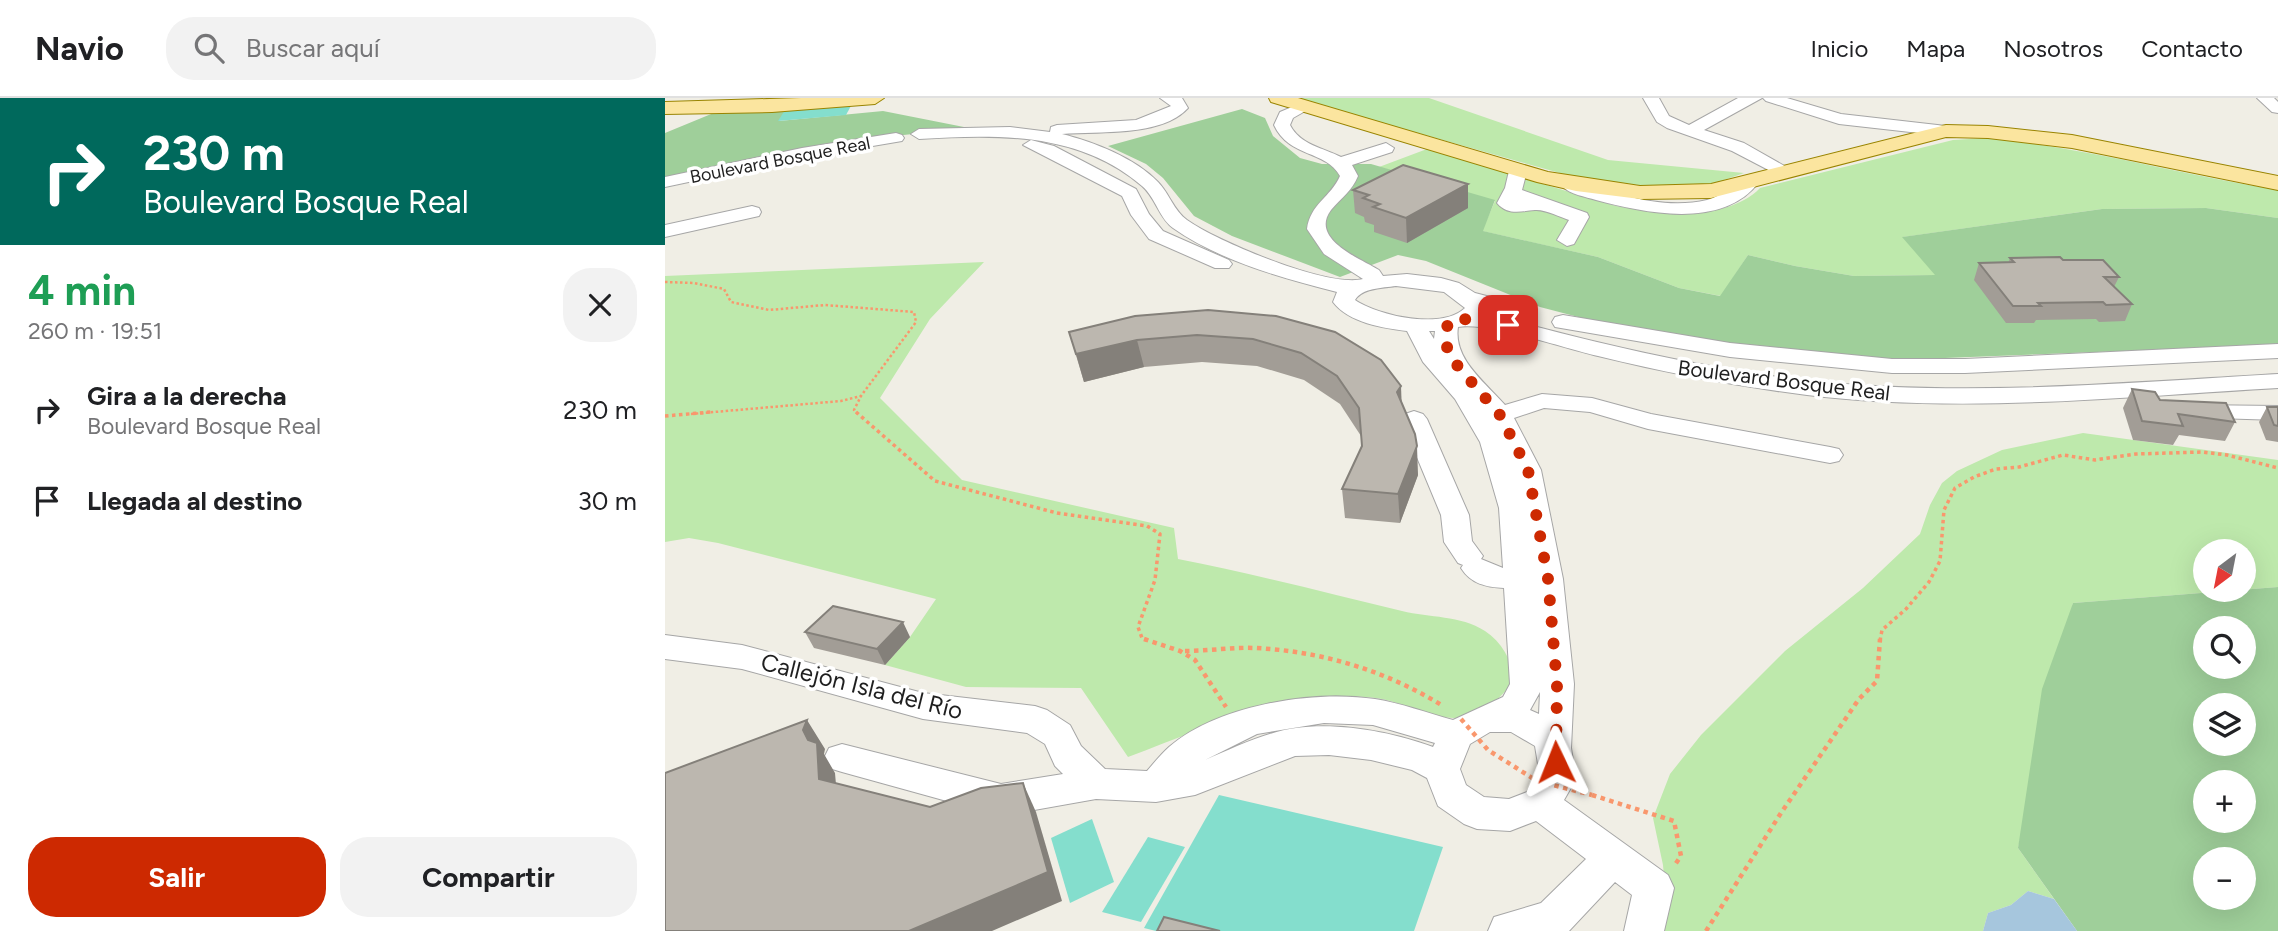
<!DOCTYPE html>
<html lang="es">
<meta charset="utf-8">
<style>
body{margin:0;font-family:Figtree,sans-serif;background:#f2f2f2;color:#202124;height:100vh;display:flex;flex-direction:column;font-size:26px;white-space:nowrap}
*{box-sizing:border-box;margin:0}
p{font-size:23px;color:#757577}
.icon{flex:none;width:38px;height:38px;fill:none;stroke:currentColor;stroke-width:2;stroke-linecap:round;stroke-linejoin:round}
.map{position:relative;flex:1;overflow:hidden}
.sheet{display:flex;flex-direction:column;background:#fff;width:665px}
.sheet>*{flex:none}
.guide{background:#00695c;color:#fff;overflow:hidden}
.needle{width:46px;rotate:212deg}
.buttons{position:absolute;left:1528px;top:441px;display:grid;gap:14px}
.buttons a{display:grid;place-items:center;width:63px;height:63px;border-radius:50%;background:#fff;box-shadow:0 7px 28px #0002;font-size:35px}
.pin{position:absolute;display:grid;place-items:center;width:60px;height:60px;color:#fff;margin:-30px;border-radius:14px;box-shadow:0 4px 10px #0006}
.me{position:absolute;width:77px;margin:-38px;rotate:358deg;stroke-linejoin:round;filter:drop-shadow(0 0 5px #0008)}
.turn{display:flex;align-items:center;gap:24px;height:147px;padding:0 28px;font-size:32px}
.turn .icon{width:91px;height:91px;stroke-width:2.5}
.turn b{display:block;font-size:49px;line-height:60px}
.round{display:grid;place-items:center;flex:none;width:74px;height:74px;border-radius:28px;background:#f2f2f2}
.headline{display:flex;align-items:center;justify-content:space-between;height:119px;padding:0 28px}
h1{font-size:42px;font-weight:700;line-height:52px;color:#1e9e55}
.button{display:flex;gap:14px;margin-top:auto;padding:14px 28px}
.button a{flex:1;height:80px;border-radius:28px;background:#cd2901;color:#fff;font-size:28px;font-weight:700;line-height:80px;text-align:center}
.button a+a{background:#f2f2f2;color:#202124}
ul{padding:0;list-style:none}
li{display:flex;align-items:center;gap:21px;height:91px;padding:0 28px}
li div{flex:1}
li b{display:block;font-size:26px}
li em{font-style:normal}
header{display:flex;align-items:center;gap:42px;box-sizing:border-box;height:98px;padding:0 35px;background:#fff;border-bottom:2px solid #e0e0e0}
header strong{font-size:33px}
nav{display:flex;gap:38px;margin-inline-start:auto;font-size:24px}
.search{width:490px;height:63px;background:#f2f2f2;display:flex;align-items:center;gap:18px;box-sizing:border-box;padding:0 24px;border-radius:28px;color:#757577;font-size:26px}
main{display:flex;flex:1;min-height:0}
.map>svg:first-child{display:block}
.grass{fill:#bee9ac;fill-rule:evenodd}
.forest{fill:#9fcf9a;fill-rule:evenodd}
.pitch{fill:#84decd}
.water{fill:#a6c6dd}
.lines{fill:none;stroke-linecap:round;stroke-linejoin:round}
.minor-casing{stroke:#a6a6a6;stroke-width:2}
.major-casing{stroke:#998401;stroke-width:2}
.path-far2{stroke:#f9976d;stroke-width:2.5;stroke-dasharray:2.5 2.5;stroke-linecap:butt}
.path-far1{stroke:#f9976d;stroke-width:3.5;stroke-dasharray:3.5 3.5;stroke-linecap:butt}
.path{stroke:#f9976d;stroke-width:4.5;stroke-dasharray:4.5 4.5;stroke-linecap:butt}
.minor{fill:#fff;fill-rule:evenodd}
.major{fill:#fbe59f;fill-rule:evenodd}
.path-bridge{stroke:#f9976d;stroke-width:4.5;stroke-dasharray:4.5 4.5;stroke-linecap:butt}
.wall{fill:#a29d96}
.shaded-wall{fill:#84807a}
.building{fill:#bcb7af;stroke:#84807a;stroke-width:2}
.route{stroke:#cd2901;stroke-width:12;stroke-dasharray:0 21.6}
.labels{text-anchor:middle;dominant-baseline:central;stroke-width:7;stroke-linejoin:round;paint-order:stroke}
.far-street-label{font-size:18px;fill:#1f1f1f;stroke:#fff}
.street-label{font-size:21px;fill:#1f1f1f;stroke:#fff}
.near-street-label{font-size:24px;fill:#1f1f1f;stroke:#fff}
</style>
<header>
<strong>Navio</strong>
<div class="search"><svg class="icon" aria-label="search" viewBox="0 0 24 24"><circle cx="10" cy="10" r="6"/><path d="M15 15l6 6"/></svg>Buscar aquí</div>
<nav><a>Inicio</a><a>Mapa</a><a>Nosotros</a><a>Contacto</a></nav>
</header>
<main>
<section class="sheet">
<div class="guide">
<div class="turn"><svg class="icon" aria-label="right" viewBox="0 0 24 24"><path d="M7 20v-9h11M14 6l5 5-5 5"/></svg><div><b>230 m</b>Boulevard Bosque Real</div></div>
</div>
<div class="headline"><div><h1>4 min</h1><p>260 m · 19:51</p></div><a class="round"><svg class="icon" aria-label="close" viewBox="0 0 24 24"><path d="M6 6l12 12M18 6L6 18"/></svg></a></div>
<ul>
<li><svg class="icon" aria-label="right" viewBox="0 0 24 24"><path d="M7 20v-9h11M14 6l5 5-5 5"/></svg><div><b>Gira a la derecha</b><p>Boulevard Bosque Real</p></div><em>230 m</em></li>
<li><svg class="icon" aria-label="arrive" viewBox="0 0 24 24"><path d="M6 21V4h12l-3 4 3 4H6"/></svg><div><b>Llegada al destino</b></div><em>30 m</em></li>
</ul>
<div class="button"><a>Salir</a><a>Compartir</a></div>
</section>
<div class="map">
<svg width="1613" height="833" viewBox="0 0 1613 833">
<rect width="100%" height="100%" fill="#f0eee5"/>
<!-- grass -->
<g class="grass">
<path d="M629,0H764L943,62L1079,75L1048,86L981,88L909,79Z"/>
<path d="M1320,40C1419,49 1515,77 1613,92V120L1541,110L1437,111L1238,139L1271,177L1189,178L1130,168L1083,157L1056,198L1014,190L933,159L817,133L830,103L714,69L762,51L951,108C992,115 1063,124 1095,90L1288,42Z"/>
<path d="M319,164L265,221L215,300L297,382L509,430L513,461C589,476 663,495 737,513C765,520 795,517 820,533C837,544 846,562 850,581C834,602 817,620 789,620C767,620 735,603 711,600C626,589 541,630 463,659L416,590L301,589L220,567L245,539L271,501L53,445L24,440L0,444V178Z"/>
<path d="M1418,335L1613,362V489L1408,505L1353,750L1389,801L1363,793L1346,807L1323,815L1318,833H994L1001,801L998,767L988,720L1005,676L1036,637L1120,553L1198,490L1255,436L1265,407L1277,385L1292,373L1337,352ZM1540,453H1578V492H1540Z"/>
</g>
<!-- forest -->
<g class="forest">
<path d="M123,11L114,23L218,13L304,30L201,41L0,80V35L51,14Z"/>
<path d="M577,11L600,20L608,38L635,60L657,66H706L830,102L818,133L933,159L1014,190L1055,198L1083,157L1130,168L1189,178L1270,177L1237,139L1437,111L1541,110L1613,120V247L1229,262L1064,245L921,221L875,209L761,163L733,157L675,179L567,138L529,118L498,80L481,66L443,48Z"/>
<path d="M1613,489V833H1412L1353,750L1377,591L1408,505ZM1540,530H1578V569H1540ZM1578,607V646H1540V607ZM1540,684H1578V723H1540ZM1540,761H1578V800H1540Z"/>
</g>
<!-- pitch -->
<g class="pitch">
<path d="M187,6L181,17L113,23L120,12Z"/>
<path d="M554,697L778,749L749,833H491L479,830Z"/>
<path d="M427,721L449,784L405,805L386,740Z"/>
<path d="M483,739L520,749L476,824L437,814Z"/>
</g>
<!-- water -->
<path class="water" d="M1363,793L1389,801L1412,833H1318L1323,815L1346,807Z"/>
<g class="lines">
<defs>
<g id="minor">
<path d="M495,0H517L523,10C497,39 433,33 397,36C429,44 470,60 493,84C504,95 509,113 522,122C553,144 663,190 698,181L659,156L642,131C645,106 666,99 675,78C661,52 624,60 609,27L615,14L641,3L649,8L628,20L625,27C635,47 659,50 676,59L721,45L729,50L727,54L687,67L693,78C687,93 676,100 666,112C644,141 696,161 714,172L718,178L742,176L776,180L794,185L810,195L860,208L863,213L860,218L852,220L821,211L819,217C857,224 894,235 932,244C1003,261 1074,275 1146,283C1302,299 1457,285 1613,276V290C1456,299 1298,316 1142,297C1071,288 1002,275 933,258C902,251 821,223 793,229C788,261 820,284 840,307L877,296L927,300L986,316L1165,349L1174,351L1178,357L1174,363L1165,365L983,331L925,314L879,310L849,320L876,372L898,481L909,586L906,650L911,681L899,702L1003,777L1009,790L999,833H959L967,797L950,784L904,833H823L829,819L876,805L921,761L871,723L845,733L812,731L799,726L773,708L762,680L747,672L706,662L664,657L630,658L530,697L491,704L431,701L336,718L177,674L164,670L159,660L164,650L177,646L336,686L398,676L390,668L380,646L362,635L258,621L77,571L0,561V537L77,547L258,595L370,608L382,612L405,627L416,648L440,671L482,673C489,665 496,656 504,649C553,607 647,592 710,601C736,605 762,615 788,622L838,599L845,586L839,490C821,489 806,486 796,470L798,467L793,465L779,444L776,417L736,321L740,316L749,313L758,316L762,321L804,417L807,443L818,458L816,461L838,470L834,410L815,344L790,301L758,264L742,233C718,230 684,225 668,204L672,194C617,180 555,163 508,130C494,120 491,100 477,88C414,34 332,36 254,41L246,36L254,31L345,29L385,34L386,29L392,27L471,22L506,8ZM731,188L779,194L800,210C777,232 714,218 690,202C697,190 717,190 731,188ZM764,233H770L769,241ZM875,594L874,616L865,612ZM659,625L708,627L770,645L768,649C728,634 674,624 631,630C601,634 568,650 540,662L592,636ZM825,634H846L870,648L875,678L862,694L844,701L819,699L801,687L795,671L805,646Z"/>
<path d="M978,0H994L1004,18L1024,27L1073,0H1097L1039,32L1079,45L1130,74L1121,79L1115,78L1067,53L1002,30L992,24Z"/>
<path d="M1098,0H1122L1176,16L1281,28L1289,33L1281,38L1174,26L1101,3Z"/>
<path d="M1592,0H1609L1613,4V15L1607,14Z"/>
<path d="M231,35L237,37L239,40L237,43L137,60L0,89V79L137,50Z"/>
<path d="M366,42L389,48L471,91L484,116L498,133L564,162L567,166L564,170H550L484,141L466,117L457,98L358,47Z"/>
<path d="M853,68L862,73L857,92L922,115L924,119L909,146L902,148L892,142L904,122C895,119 880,111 870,112C856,113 843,118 832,105L840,90L844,73Z"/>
<path d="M1085,79L1094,84C1058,132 980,115 931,102C921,99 904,96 897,88L906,83C950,94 996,113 1042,102C1059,98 1069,83 1085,79Z"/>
<path d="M87,108L94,110L96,114L94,118L0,139V127Z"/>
<path d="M898,217L1065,245L1227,261H1300L1613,246V260L1300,275H1227L1065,259L890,229L887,224L890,219Z"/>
<path d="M1528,307L1613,308V322L1519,319L1516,314L1519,309Z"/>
</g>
<g id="major">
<path d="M136,0H219L210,6L107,14L0,16V4Z"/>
<path d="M604,0H633L883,74L975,88L1046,86L1281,27L1323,28L1407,37L1613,78V92L1407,50L1323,40L1281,39L1046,100L975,101L911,93L872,84L606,4Z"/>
</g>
</defs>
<!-- minor casing -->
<use href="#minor" class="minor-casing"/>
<!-- major casing -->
<use href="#major" class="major-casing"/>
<!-- path-far2 -->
<g class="path-far2">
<path d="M0,184L29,185L59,191L66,204L104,212L160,207L249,214L251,224L196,298L176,303L26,316"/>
<path d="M193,316L189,312L196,298"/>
</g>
<!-- path-far1 -->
<g class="path-far1">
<path d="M191,314L270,383L392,415L482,428L495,436L490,482L473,529L477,540L484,543"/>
<path d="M0,318L46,314"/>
<path d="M1215,543L1217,532L1241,511L1264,484L1275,463L1279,412L1290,390L1309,379L1331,371L1354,369L1398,357L1430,362L1471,356L1537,354L1562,357L1613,370"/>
</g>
<!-- path -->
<g class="path">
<path d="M479,541L515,553L530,562L561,609"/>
<path d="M520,553C543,553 567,549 590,550C656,553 722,573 778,608"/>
<path d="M927,697L1009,723L1016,758L1009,768"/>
<path d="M1041,833L1116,715L1194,601L1212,583L1215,541"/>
</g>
<!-- minor -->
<use href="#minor" class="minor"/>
<!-- major -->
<use href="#major" class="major"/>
<!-- path-bridge -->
<path class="path-bridge" d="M796,621L823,652L872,683L927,697"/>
</g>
<!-- wall -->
<g class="wall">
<path d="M688,92L803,110L742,145L709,134V127L700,124L699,119L690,115Z"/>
<path d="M1345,160L1398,162L1454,179L1449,189L1467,206L1460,223L1434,224L1431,221L1371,222L1369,225H1341L1309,182L1314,165H1343Z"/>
<path d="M611,218L737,305L753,377L735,425L680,420L677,391L697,348L696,338L675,306L639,282L592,268L537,264L479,269L419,284L404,234Z"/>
<path d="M1467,291L1495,302L1570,324L1560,343L1514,337L1508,347L1468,342L1458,310Z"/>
<path d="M1602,309H1613V344L1601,342L1594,324Z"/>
<path d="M140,534L245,539L220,567L149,550Z"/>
</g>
<!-- shaded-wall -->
<g class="shaded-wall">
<path d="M803,86V110L742,145L741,120Z"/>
<path d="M472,242L479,269L419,284L411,256Z"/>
<path d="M736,288L737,315L732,294Z"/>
<path d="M752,348L753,377L735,425L733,396Z"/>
<path d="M238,524L245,539L220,567L212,551Z"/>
<path d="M142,622L160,651L159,656L170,675L173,710L154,681L143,642L138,632Z"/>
<path d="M358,685L371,714L397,803L327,833H244Z"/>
</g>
<!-- building -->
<g class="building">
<path d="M738,67L803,86L741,120L708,109L715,106L698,100L704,97L688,92Z"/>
<path d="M1395,159L1398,162H1438L1454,179H1439L1467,206L1441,207L1438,204L1373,205L1376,208H1348L1314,165L1349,164L1345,160Z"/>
<path d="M543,212L611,218L670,234L716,262L736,288L732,294L750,336L752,348L733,396L677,391L697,348L694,310L672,278L636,255L588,241L532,237L472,242L411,256L404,234L470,218Z"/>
<path d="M1467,291L1490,294L1495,302L1561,305L1570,324L1513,316L1518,328L1477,323Z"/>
<path d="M1602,309H1613V328L1609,327Z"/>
<path d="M168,508L238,524L212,551L140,534Z"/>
<path d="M142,622L138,632L143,642L152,645L154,681L265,709L316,690L358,685L383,774L244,833H0V675Z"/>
<path d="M499,819L555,833H492Z"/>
</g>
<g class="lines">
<!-- route -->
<path class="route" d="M843,227L798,221L783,224L780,242L785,259L835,317L863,372L883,481L892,586L891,664"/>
</g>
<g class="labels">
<!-- far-street labels -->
<g class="far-street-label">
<text transform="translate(115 62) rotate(-11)">Boulevard Bosque Real</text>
</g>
<!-- street labels -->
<g class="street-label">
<text transform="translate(1119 282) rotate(7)">Boulevard Bosque Real</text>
</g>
<!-- near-street labels -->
<g class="near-street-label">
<text transform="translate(197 588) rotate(14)">Callejón Isla del Río</text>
</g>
</g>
</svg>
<div class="buttons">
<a><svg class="needle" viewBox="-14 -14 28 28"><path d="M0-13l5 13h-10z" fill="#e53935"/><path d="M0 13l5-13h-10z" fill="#757577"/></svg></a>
<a><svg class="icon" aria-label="search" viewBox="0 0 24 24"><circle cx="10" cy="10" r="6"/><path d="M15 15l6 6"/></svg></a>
<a><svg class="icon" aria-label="layers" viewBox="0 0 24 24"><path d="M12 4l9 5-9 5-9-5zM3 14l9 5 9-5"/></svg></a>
<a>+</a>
<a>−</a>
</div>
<div class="pin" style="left:843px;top:227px;background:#d93025"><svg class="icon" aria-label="arrive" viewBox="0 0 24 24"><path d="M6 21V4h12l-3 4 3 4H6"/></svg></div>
<svg class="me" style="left:891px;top:664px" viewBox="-20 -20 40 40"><path d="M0-17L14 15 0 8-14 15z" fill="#cd2901" stroke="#fff" stroke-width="4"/></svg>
</div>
</main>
